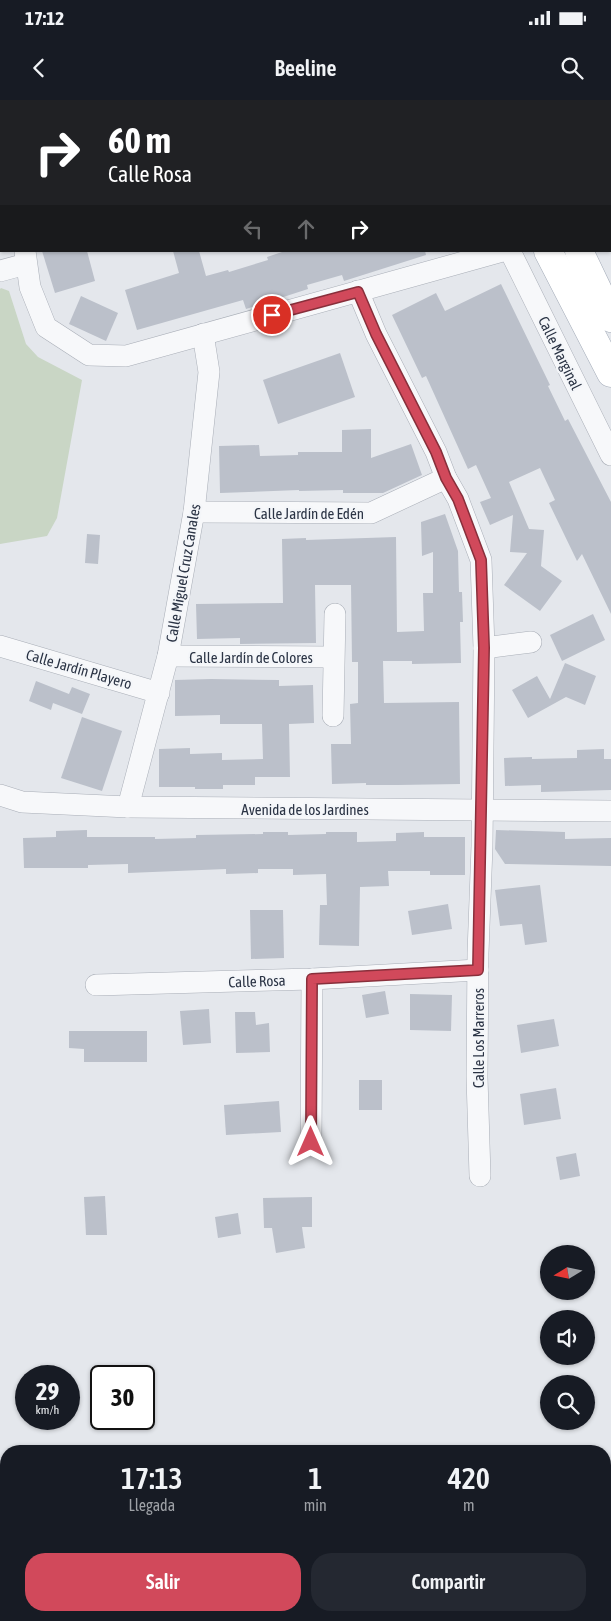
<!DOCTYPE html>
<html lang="es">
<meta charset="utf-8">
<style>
body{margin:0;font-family:"Asap Condensed",sans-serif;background:#242831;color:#f1f3f6;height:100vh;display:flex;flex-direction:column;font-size:19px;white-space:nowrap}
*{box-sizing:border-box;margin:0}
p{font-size:16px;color:#9ea1a6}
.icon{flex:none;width:28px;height:28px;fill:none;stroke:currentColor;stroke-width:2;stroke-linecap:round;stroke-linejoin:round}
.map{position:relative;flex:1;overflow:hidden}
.panel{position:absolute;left:0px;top:1345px;width:611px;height:176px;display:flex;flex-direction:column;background:#171b24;border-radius:20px 20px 0 0;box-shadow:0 1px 4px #0004}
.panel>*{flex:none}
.guide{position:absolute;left:0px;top:0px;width:611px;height:152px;box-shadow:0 1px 4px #0004;background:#202124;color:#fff;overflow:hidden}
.needle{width:32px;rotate:260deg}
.buttons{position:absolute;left:540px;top:1145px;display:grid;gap:10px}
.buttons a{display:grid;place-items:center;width:55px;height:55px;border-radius:50%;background:#171b24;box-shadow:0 1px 4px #0004;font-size:25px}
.speed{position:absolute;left:15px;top:1265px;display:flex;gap:10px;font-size:25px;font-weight:700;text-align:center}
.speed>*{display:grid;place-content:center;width:65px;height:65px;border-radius:50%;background:#171b24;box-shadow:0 1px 4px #0004;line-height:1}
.speed small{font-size:12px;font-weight:400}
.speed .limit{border:2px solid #111;border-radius:8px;background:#fff;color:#111}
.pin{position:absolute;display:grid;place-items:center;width:42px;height:42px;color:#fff;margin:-21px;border:2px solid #fff;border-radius:50%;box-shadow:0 1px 5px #0007}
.me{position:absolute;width:55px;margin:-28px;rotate:0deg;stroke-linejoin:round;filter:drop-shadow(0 0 4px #0008)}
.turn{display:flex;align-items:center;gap:18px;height:105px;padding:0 25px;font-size:22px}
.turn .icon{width:65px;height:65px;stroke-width:2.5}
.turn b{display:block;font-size:35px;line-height:42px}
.lanes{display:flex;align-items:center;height:48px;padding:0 25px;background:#0003;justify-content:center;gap:25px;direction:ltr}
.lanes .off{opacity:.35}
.eta{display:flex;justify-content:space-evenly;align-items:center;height:85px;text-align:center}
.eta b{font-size:30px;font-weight:600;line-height:35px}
.action{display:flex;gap:10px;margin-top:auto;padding:10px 25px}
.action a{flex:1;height:58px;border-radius:20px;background:#d1495b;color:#fff;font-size:20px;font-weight:600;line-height:58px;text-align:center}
.action a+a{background:#242831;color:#f1f3f6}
.status{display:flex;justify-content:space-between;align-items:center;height:35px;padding:0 25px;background:#171b24;direction:ltr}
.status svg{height:14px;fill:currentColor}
header{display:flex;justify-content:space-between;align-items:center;height:65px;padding:0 25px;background:#171b24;font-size:22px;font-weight:600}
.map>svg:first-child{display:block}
.green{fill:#c9d6c5}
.building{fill:#bbc0ca}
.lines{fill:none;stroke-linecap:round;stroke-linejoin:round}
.minor-casing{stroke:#a9aeb7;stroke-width:22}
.major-casing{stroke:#a3abb8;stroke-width:29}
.minor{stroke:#f7f8fa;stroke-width:21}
.major{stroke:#fff;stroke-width:28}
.route-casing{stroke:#882f3b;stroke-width:12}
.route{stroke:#d1495b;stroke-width:9}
.labels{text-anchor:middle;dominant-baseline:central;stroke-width:4.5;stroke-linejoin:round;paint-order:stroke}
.street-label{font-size:15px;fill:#2b3445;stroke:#f4f6f9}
</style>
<div class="status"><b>17:12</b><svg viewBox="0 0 49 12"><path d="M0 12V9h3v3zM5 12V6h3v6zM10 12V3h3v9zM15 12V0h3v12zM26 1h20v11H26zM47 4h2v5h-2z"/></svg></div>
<header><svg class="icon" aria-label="back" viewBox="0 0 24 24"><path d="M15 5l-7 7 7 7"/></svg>Beeline<svg class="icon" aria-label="search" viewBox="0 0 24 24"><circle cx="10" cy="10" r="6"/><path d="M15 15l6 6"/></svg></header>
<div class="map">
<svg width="611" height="1521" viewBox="0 0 611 1521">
<rect width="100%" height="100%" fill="#e4e7ec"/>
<!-- green -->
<path class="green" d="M1,188L9,191L26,244L38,257L82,280L57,418L47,436L0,444V189Z"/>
<!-- building -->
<g class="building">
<path d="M42,151H87L95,181L55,193Z"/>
<path d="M173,151H199L206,176L228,170L229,172L268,160L267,157L285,151H425L426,155L344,181L342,175L307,185L308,189L246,209L243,200L137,230L125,190L179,173Z"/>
<path d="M501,184L550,285L548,286L565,321L568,319L611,402V514L582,454L577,461L549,403L555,400L540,368L509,382L529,429L544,430L541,466L562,481L540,511L504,485L527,453L510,452L513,415L490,425L480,402L491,398L476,365L468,369L426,276L422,278L392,215L436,193L445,211Z"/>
<path d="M81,196L118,213L106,241L69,224Z"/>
<path d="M340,253L355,297L278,324L263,280Z"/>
<path d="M371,329V358L411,344L422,375L383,393H343V390L299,391V390L220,393L219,346L259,345L260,356L298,355V352H342V330Z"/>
<path d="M445,414L458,451L459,492H462L463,522H460L461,563L412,564V561H383L384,603L459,602L460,684L398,685H366V683L332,684L331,644H351L350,604L358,603V562H352L351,485H315L316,543L240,544V538L197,539L196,504L283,503L282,439L306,438V440L396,437L397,532L424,531L423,493H433V452L422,456L421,422Z"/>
<path d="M87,434L100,435L98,464L85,463Z"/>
<path d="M593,514L605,540L562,561L550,535Z"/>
<path d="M565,563L596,576L585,605L566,597L528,618L512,590L537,576L550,599Z"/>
<path d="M211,579L279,580V586L313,585L314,623L289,624L290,677H255V685H223V689H195V687H159V649L190,648V654L222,653V660L263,659L262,624H220V615L175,616V580Z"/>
<path d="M36,581L69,594L72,587L90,594L82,614L53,603L51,610L29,601Z"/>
<path d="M82,617L122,631L102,691L61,678Z"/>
<path d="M604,649V659H611V690L541,692V685L505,686L504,658L532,657V659L577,658V650Z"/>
<path d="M87,730V737H155V739L196,738V735L263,734V732H288V735L326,734V732H357V742L396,741V733L424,732V737H465V775H430V771H388L389,786L360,787L359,846L319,845L320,805H327L326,774L293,775V769H258V773L226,774V769L128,773V764L88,765V768H24L23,738L56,737V731Z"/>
<path d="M496,730L565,732V739L611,738V766L505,764L495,749Z"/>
<path d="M540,785L547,842L525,845L522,824L500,826L495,790Z"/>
<path d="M448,804L452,829L412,835L408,811Z"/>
<path d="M250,810H283L284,858L251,859Z"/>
<path d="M385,891L389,914L366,918L362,895Z"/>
<path d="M410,894L452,895L451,931L410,930Z"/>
<path d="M209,909L211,943L183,945L180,911Z"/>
<path d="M235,912H255L256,925L269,923L270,952L236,953Z"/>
<path d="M554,919L559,946L521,953L517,925Z"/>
<path d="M69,931H147V962H84V949L69,948Z"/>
<rect x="359" y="980" width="23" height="30"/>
<path d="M556,988L561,1019L524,1025L520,994Z"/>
<path d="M279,1001L281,1032L226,1035L224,1005Z"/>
<path d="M576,1053L580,1076L560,1080L556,1057Z"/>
<path d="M105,1096L107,1135H86L84,1097Z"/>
<path d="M312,1097V1127H302L305,1148L276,1153L272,1128H264L263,1098Z"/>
<path d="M238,1113L241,1134L218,1138L215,1117Z"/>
</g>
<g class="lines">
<defs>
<g id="minor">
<path d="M438,0L439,1"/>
<path d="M9,1H12"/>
<path d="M25,151L30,187L46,227L89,255L126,256L503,151"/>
<path d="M510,151L611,355"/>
<path d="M0,171L26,164"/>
<path d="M358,191L376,234L436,352L446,378L458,399L481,460L484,548L482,746L478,853L477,977L480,1076"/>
<path d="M194,412L371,413L446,378"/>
<path d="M0,546L159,593"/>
<path d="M484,548L531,542"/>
<path d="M168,556L333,557"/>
<path d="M333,616L335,514"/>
<path d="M0,695L22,702L128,707L611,711"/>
<path d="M128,707L168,556L194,412L209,272L203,234"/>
<path d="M96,885L312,879L478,870"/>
<path d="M311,1042L312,879"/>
<path d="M605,1399L611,1414"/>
</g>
<g id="major">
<path d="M472,0L473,1"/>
<path d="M506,0V1"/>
<path d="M548,151L611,273"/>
<path d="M579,151L611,218"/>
</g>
</defs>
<!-- minor casing -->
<use href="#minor" class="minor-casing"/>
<!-- major casing -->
<use href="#major" class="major-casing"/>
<!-- minor -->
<use href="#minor" class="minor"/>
<!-- major -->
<use href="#major" class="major"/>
</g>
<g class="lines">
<defs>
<path id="route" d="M272,215L358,192L376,234L436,352L446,378L458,399L481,460L484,548L478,870L312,879L311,1042"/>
</defs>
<!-- route casing -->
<use href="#route" class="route-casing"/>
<!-- route -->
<use href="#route" class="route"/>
</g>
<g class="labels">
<!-- street labels -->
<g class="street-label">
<text transform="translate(560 253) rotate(64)">Calle Marginal</text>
<text x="309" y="413">Calle Jardín de Edén</text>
<text transform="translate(183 473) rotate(-80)">Calle Miguel Cruz Canales</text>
<text x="251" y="557">Calle Jardín de Colores</text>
<text transform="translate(79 569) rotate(16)">Calle Jardín Playero</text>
<text x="305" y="709">Avenida de los Jardines</text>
<text transform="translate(257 881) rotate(-2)">Calle Rosa</text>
<text transform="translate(478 938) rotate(-90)">Calle Los Marreros</text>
</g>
</g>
</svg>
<div class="buttons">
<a><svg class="needle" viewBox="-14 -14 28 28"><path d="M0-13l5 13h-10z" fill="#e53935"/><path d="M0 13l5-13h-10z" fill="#9ea1a6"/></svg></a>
<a><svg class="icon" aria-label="sound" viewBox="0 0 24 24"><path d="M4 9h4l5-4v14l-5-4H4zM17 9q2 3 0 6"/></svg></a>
<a><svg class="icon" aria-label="search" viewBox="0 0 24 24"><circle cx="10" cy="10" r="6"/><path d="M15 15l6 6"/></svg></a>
</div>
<div class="speed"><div>29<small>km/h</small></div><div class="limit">30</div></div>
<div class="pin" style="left:272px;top:215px;background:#d93025"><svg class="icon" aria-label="arrive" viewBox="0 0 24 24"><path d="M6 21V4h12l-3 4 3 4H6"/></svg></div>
<svg class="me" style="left:311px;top:1042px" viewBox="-20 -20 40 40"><path d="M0-17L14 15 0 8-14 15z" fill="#d1495b" stroke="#fff" stroke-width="4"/></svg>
<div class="guide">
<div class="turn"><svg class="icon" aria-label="right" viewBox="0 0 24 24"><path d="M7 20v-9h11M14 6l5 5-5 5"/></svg><div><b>60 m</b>Calle Rosa</div></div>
<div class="lanes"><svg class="icon off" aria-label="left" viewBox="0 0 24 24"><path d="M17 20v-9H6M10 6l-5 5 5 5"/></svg><svg class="icon off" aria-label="ahead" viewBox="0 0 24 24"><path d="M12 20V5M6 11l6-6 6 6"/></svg><svg class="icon" aria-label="right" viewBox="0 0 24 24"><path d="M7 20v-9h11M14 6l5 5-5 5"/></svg></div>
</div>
<section class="panel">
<div class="eta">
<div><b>17:13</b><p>Llegada</p></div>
<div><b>1</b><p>min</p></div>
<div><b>420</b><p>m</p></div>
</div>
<div class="action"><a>Salir</a><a>Compartir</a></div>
</section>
</div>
